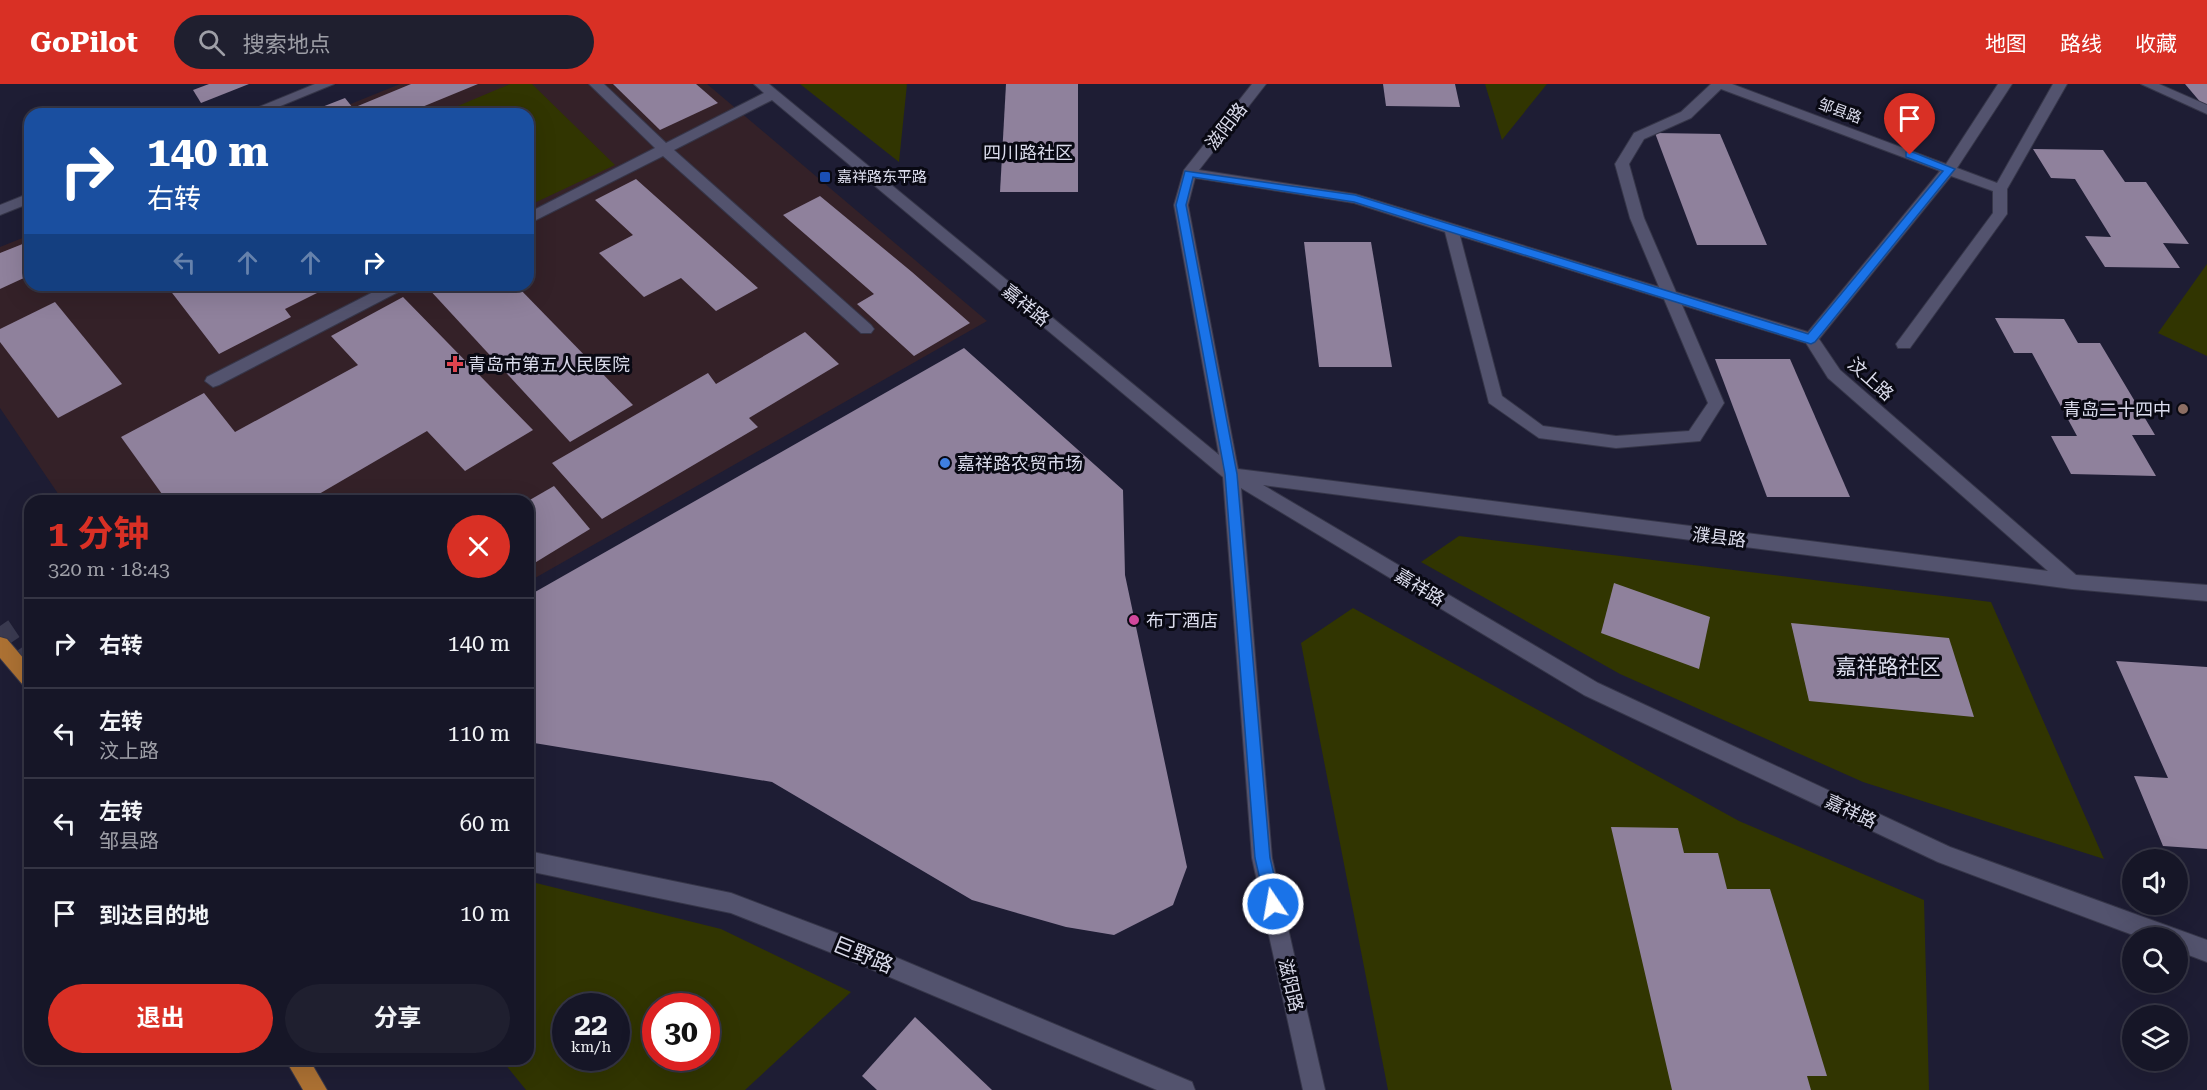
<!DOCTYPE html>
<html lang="zh">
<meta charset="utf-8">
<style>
body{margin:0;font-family:"Roboto Serif","Noto Sans SC",serif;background:#1f1f2f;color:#f1f3f6;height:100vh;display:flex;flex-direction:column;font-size:22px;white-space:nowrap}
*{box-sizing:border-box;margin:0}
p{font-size:20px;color:#9e9fa7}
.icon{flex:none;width:33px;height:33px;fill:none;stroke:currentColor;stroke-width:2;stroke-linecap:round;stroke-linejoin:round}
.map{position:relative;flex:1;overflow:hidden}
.details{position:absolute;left:24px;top:411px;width:510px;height:570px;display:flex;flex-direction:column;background:#161627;border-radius:18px;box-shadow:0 6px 24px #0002,0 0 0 2px #353544}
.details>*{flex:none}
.banner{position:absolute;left:24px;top:24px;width:510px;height:183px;border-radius:18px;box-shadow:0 6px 24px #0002,0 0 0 2px #353544;background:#1a4fa0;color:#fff;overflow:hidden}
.buttons{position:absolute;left:2122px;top:765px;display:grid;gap:12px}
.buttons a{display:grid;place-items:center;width:66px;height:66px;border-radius:50%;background:#161627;box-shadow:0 6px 24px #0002,0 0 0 2px #353544;font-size:30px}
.speed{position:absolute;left:552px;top:909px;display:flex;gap:12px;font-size:30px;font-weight:700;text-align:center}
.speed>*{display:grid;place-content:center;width:78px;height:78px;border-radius:50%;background:#161627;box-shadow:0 6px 24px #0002,0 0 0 2px #353544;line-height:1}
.speed small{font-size:15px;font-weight:400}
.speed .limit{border:9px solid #d22;background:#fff;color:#111}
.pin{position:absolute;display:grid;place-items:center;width:51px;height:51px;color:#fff;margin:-62px -26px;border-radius:50% 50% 50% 0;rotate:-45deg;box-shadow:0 0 6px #0007}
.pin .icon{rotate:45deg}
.me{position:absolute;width:66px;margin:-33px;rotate:348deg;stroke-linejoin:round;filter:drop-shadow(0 0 4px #0008)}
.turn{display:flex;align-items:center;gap:21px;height:126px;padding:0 24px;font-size:27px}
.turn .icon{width:78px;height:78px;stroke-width:2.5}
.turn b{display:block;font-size:42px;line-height:51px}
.lanes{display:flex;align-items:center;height:57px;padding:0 24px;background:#0003;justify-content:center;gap:30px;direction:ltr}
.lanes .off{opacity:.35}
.round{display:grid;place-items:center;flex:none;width:63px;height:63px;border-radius:32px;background:#1f1f2f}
.head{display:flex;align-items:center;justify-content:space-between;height:102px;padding:0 24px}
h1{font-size:36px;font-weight:700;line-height:45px;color:#d93025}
.cta{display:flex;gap:12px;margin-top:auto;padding:12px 24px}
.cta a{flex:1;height:69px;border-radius:36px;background:#d93025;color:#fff;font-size:24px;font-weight:700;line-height:69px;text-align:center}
.cta a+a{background:#1f1f2f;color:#f1f3f6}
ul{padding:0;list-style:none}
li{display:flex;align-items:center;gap:18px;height:90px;padding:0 24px;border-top:2px solid #353544}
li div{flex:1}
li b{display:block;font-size:22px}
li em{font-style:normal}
header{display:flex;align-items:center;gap:36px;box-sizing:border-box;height:84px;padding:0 30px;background:#d93025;color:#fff}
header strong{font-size:28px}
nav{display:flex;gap:33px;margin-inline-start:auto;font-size:21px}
.search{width:420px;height:54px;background:#1f1f2f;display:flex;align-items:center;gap:15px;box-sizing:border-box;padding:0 21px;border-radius:33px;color:#9e9fa7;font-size:22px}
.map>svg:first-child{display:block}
.medical{fill:#342128}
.green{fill:#313501;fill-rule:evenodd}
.building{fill:#8f819c}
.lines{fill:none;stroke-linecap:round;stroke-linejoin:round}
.highway-tunnel{stroke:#3a3a50;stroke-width:20;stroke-dasharray:20 10;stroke-linecap:butt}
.minor-casing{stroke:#363649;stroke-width:2}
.major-casing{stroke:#363649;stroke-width:2}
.minor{fill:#53536e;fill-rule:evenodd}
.major{fill:#ac7133;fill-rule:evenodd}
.route{fill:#1a73e8;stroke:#114b97;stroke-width:1.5}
.transit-dot{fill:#1a4fb4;stroke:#090913;stroke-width:2}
.health-dot{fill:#e0444e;stroke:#090913;stroke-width:2}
.education-dot{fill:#8d6e63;stroke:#090913;stroke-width:2}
.shop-dot{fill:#3f7fe0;stroke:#090913;stroke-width:2}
.hotel-dot{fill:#d1479c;stroke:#090913;stroke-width:2}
.labels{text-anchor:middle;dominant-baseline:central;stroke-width:6;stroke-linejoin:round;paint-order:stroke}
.far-street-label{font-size:15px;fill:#dbdcec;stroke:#090913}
.far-poi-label{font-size:15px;fill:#dbdcec;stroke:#090913;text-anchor:start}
.street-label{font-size:18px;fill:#dbdcec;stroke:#090913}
.far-quarter-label{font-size:18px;fill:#dbdcec;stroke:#090913}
.poi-label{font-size:18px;fill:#dbdcec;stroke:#090913;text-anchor:start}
.quarter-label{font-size:21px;fill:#dbdcec;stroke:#090913}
.near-street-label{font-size:21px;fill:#dbdcec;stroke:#090913}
</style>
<header>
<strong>GoPilot</strong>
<div class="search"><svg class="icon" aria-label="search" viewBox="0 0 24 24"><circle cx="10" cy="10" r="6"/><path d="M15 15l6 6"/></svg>搜索地点</div>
<nav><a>地图</a><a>路线</a><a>收藏</a></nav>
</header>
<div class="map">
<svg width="2207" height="1006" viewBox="0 0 2207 1006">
<rect width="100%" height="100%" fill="#1e1d34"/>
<!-- medical -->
<path class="medical" d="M400,0H707L987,237L528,498V417H63L0,324V163L30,151V201H528V30H326Z"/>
<!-- green -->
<g class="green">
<path d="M510,0H532L615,81L528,122V30H439Z"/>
<path d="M800,0H907L899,78Z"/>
<path d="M1485,0H1547L1502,56Z"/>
<path d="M2207,180V272L2158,249Z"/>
<path d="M1459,452L1991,518L2104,775L1863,698L1620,590L1421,478Z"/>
<path d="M1353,524L1739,737L1924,816L1929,1006H1388L1301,559Z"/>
<path d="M528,797L721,845L851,908L745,1006H526L501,975H528ZM616,922V974H566V922ZM706,922V974H656V922Z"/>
</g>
<!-- building -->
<g class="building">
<path d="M209,0H249L201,19L193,6Z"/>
<path d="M411,0H478L405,30H304L345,14L353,24Z"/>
<path d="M613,0H696L718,19L660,46Z"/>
<path d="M1006,0H1078V108H1000Z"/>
<path d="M1383,0H1455L1460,23L1386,22Z"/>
<path d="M2185,0H2207V20H2202Z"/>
<path d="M1655,49L1720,50L1767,161H1697Z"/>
<path d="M2033,65L2103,66L2125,98H2146L2189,160L2163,159L2180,184L2105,183L2085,152L2111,153L2075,95L2051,94Z"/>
<path d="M636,95L758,204L716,227L681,194L644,213L599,169L633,151L595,116Z"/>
<path d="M820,112L912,188L970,239L914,272L857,220L874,210L783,131Z"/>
<path d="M30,157V182L22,185L26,193L0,205V169Z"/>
<path d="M1304,158H1371L1392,283H1319Z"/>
<path d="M166,201H267L270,204L277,201H333L285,225L291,233L219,270Z"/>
<path d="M431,201H516L633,321L570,358L427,203Z"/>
<path d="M403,213L533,346L465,387L427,347L307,417H167L121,353L204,309L235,348L358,281L331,252Z"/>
<path d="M55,218L122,300L58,334L0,258V245Z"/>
<path d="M1995,234L2064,235L2078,259H2100L2155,351H2132L2156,392L2071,390L2051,352H2077L2032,269H2014Z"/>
<path d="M805,248L839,280L749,334L758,343L602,435L552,379L708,289L716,300Z"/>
<path d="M964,264L1123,406L1125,491L1187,783L1173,821L1114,851L1066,843L972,816L772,698L528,658V512Z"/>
<path d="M1715,275H1790L1850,413H1767Z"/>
<path d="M554,402L590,445L528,483V417Z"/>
<path d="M1614,499L1710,533L1699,585L1601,549Z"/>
<path d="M1791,539L1949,554L1974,633L1809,617Z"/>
<path d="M2116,577L2207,583V765L2163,762L2134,692L2168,694Z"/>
<path d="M1611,743L1678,744L1684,769H1718L1727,805H1770L1827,992H1807L1811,1006H1672Z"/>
<path d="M915,933L992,1006H877L862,992Z"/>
</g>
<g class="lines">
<!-- highway-tunnel -->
<path class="highway-tunnel" d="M0,542L30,586"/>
<defs>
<g id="minor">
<path d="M315,0H334L261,30H242Z"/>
<path d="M589,0H604L666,59L764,9L754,0H769L1219,371L1174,121L1184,86L1252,0H1266L1199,86L1355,110L1659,203L1630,134L1615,80L1634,49L1681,28L1711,0H1732L1946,80L1998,0H2012L1957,84L1997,99L2053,0H2067L2007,105V130L1910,264H1898L1896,260L1993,129V107L1951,92L1819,255L1840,286L2076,491L2207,501V517L2072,505L1263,401L1598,599L1950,763L2207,856V878L2178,867V854H2141L1938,778L1584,611L1241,404L1272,774L1325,1006H1303L1252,774L1223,393L772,16L674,66L871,241L874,245L871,249H861L663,72L528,140V129L655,64ZM1721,5L1940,87L1808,248L1676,208L1644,134L1629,80L1644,55L1691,34ZM1195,94L1354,119L1445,148L1489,319L1539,354L1616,364L1700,357L1724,319L1682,221L1806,259L1828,294L2048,487L1238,385L1188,121ZM1460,152L1664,215L1708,319L1689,347L1616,352L1543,342L1502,312Z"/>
<path d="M2141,0H2159L2207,21V30Z"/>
<path d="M30,109V119L0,131V121Z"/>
<path d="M387,201H407L404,205L219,301L213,303L205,297L207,293Z"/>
<path d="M528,767L731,809L850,854L1192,998L1195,1006H1157L847,875L731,829L528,787Z"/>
</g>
<g id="major">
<path d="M0,553L7,555L30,582V603L23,601L0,574Z"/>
<path d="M285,975H309L327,1006H303Z"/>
</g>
</defs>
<!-- minor casing -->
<use href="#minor" class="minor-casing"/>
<!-- major casing -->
<use href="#major" class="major-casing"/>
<!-- minor -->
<use href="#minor" class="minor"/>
<!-- major -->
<use href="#major" class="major"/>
</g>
<!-- route -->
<path class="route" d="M1910,67L1955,85L1815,258L1811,260L1354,118L1193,93L1186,121L1237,390L1270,774L1281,820L1278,826L1273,828L1267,826L1255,774L1225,390L1176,121L1185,87L1355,111L1808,250L1943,87L1906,73V68Z"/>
<!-- markers -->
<rect class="transit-dot" x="819" y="87" width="12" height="12" rx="3"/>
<path class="health-dot" d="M452 271h6v6h6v6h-6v6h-6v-6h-6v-6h6z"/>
<circle class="education-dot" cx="2183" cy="325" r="6"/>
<circle class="shop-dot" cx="945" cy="379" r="6"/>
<circle class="hotel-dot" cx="1134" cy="536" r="6"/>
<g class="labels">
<!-- far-street labels -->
<g class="far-street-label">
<text transform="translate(1840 27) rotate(20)">邹县路</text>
</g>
<!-- far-poi labels -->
<g class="far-poi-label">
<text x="837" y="93">嘉祥路东平路</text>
</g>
<!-- street labels -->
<g class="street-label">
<text transform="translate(1226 42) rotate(-52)">滋阳路</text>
<text transform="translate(1026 221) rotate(39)">嘉祥路</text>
<text transform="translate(1871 295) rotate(42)">汶上路</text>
<text transform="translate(1719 453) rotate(7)">濮县路</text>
<text transform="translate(1420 503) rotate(31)">嘉祥路</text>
<text transform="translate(1851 727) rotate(25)">嘉祥路</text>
<text transform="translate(1291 901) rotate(77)">滋阳路</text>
</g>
<!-- far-quarter labels -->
<g class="far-quarter-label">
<text x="1028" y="68">四川路社区</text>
</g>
<!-- poi labels -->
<g class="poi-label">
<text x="468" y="280">青岛市第五人民医院</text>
<text x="2171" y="325" text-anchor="end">青岛二十四中</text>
<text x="957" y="379">嘉祥路农贸市场</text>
<text x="1146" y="536">布丁酒店</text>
</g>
<!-- quarter labels -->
<g class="quarter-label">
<text x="1888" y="583">嘉祥路社区</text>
</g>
<!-- near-street labels -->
<g class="near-street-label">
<text transform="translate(863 871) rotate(22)">巨野路</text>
</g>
</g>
</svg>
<div class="buttons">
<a><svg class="icon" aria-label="sound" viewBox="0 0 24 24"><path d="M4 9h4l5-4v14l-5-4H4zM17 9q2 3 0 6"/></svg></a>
<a><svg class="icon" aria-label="search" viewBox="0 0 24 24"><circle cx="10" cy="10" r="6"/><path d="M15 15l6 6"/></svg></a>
<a><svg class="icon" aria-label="layers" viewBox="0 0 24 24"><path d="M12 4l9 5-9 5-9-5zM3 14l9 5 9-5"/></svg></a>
</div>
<div class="speed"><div>22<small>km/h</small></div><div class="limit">30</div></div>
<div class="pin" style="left:1910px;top:71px;background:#d93025"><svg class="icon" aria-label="arrive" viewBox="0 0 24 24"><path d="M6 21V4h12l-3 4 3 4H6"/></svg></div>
<svg class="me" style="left:1273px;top:820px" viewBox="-20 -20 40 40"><circle r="17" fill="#1a73e8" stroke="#fff" stroke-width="3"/><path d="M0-11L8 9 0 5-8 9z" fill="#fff"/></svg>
<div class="banner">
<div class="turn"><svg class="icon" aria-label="right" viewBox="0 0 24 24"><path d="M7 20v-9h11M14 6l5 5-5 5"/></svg><div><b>140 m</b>右转</div></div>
<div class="lanes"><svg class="icon off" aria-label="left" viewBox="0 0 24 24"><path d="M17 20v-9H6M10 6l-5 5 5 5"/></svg><svg class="icon off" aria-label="ahead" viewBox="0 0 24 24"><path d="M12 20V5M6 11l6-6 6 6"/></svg><svg class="icon off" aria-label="ahead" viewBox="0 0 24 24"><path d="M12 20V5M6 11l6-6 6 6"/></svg><svg class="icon" aria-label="right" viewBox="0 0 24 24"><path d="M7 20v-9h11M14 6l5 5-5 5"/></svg></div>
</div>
<section class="details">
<div class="head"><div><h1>1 分钟</h1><p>320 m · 18:43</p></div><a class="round" style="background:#d93025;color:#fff"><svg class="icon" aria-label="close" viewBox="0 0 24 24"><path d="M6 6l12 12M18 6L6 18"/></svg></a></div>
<ul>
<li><svg class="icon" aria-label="right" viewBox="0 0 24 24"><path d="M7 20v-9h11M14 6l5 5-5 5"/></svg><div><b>右转</b></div><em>140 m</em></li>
<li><svg class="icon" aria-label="left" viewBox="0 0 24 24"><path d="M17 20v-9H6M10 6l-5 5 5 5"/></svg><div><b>左转</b><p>汶上路</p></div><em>110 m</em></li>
<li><svg class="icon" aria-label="left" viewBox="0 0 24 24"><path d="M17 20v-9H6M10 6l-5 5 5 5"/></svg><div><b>左转</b><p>邹县路</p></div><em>60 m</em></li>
<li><svg class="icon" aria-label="arrive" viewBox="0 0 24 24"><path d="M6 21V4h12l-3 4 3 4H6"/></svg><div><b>到达目的地</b></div><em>10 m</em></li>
</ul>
<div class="cta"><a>退出</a><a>分享</a></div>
</section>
</div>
